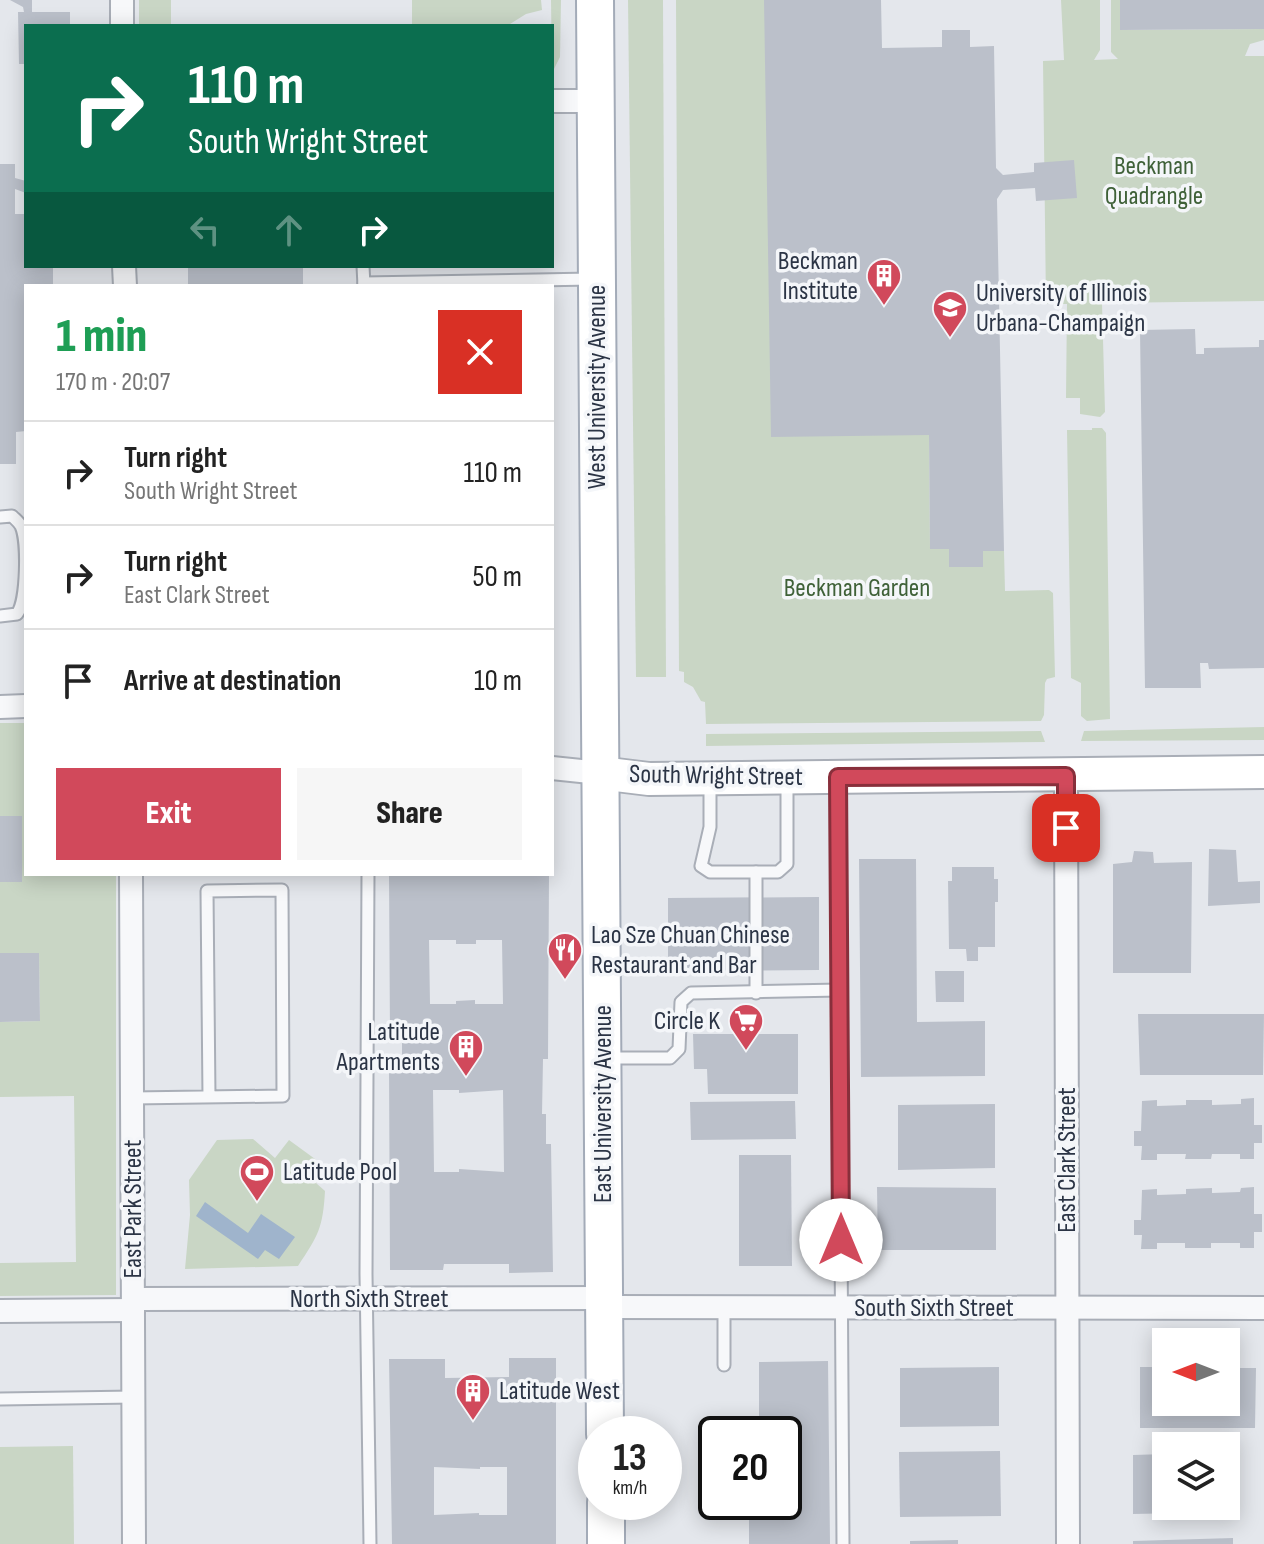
<!DOCTYPE html>
<meta charset="utf-8">
<style>
body{margin:0;font-family:"Sofia Sans Condensed",sans-serif;background:#f6f6f6;color:#222;height:100vh;display:flex;flex-direction:column;font-size:30px;white-space:nowrap}
*{box-sizing:border-box;margin:0}
p{font-size:26px;color:#767676}
.icon{flex:none;width:44px;height:44px;fill:none;stroke:currentColor;stroke-width:2;stroke-linecap:round;stroke-linejoin:round}
.map{position:relative;flex:1;overflow:hidden}
.drawer{position:absolute;left:24px;top:284px;width:530px;height:592px;display:flex;flex-direction:column;background:#fff;border-radius:0px;box-shadow:0 4px 20px #0003}
.drawer>*{flex:none}
.guide{position:absolute;left:24px;top:24px;width:530px;height:244px;border-radius:0px;box-shadow:0 4px 20px #0003;background:#0b6e4f;color:#fff;overflow:hidden}
.needle{width:52px;rotate:270deg}
.tools{position:absolute;left:1152px;top:1328px;display:grid;gap:16px}
.tools a{display:grid;place-items:center;width:88px;height:88px;border-radius:0px;background:#fff;box-shadow:0 4px 20px #0003;font-size:40px}
.speed{position:absolute;left:578px;top:1416px;display:flex;gap:16px;font-size:40px;font-weight:700;text-align:center}
.speed>*{display:grid;place-content:center;width:104px;height:104px;border-radius:50%;background:#fff;box-shadow:0 4px 20px #0003;line-height:1}
.speed small{font-size:20px;font-weight:400}
.speed .limit{border:4px solid #111;border-radius:12px;background:#fff;color:#111}
.pin{position:absolute;display:grid;place-items:center;width:68px;height:68px;color:#fff;margin:-34px;border-radius:16px;box-shadow:0 4px 12px #0006}
.me{position:absolute;width:88px;margin:-44px;rotate:0deg;stroke-linejoin:round;filter:drop-shadow(0 0 6px #0008)}
.turn{display:flex;align-items:center;gap:28px;height:168px;padding:0 32px;font-size:36px}
.turn .icon{width:104px;height:104px;stroke-width:2.5}
.turn b{display:block;font-size:56px;line-height:68px}
.lanes{display:flex;align-items:center;height:76px;padding:0 32px;background:#0003;justify-content:center;gap:40px;direction:ltr}
.lanes .off{opacity:.35}
.round{display:grid;place-items:center;flex:none;width:84px;height:84px;border-radius:0px;background:#f6f6f6}
.overview{display:flex;align-items:center;justify-content:space-between;height:136px;padding:0 32px}
h1{font-size:48px;font-weight:800;line-height:60px;color:#1e9e55}
.button{display:flex;gap:16px;margin-top:auto;padding:16px 32px}
.button a{flex:1;height:92px;border-radius:0px;background:#d1495b;color:#fff;font-size:32px;font-weight:800;line-height:92px;text-align:center}
.button a+a{background:#f6f6f6;color:#222}
ul{padding:0;list-style:none}
li{display:flex;align-items:center;gap:24px;height:104px;padding:0 32px;border-top:2px solid #e0e0e0}
li div{flex:1}
li b{display:block;font-size:30px}
li em{font-style:normal}
.map>svg:first-child{display:block}
.green{fill:#c9d6c5}
.water{fill:#9fb4cc}
.building{fill:#bbc0ca;fill-rule:evenodd}
.lines{fill:none;stroke-linecap:round;stroke-linejoin:round}
.lane-casing{stroke:#a9aeb7;stroke-width:15}
.street-casing{stroke:#a9aeb7;stroke-width:26}
.secondary-casing{stroke:#a9aeb7;stroke-width:36}
.primary-casing{stroke:#a3abb8;stroke-width:40}
.lane{stroke:#f7f8fa;stroke-width:11}
.street{stroke:#f7f8fa;stroke-width:22}
.secondary{stroke:#fff;stroke-width:32}
.primary{stroke:#fff;stroke-width:36}
.route-casing{stroke:#882f3b;stroke-width:20}
.route{stroke:#d1495b;stroke-width:14}
.labels{text-anchor:middle;dominant-baseline:central;stroke-width:7;stroke-linejoin:round;paint-order:stroke}
.park-label{font-size:26px;fill:#3f6138;stroke:#f4f6f9}
.poi-label{font-size:26px;fill:#2b3445;stroke:#f4f6f9;text-anchor:start}
.street-label{font-size:26px;fill:#2b3445;stroke:#f4f6f9}
</style>
<div class="map">
<svg width="1264" height="1544" viewBox="0 0 1264 1544">
<rect width="100%" height="100%" fill="#e4e7ec"/>
<!-- green -->
<g class="green">
<rect x="139" y="0" width="32" height="26"/>
<path d="M412,0H541L542,10L526,14L507,26H412Z"/>
<path d="M551,0H561L560,57L552,73Z"/>
<path d="M628,0H663L666,677H636Z"/>
<path d="M676,0H764L929,435L930,549H949L950,567H983V551H1004L1005,591L1049,590L1053,593L1055,677L1047,679L1045,683L1044,715L1041,721L706,724L705,702L701,701L693,687L684,682V672L679,671Z"/>
<path d="M1061,0H1100V50L1094,60L1118,59L1111,52V0H1120V30L1264,29V40L1250,44L1245,56H1264V301L1102,303L1105,412L1100,417L1080,414V398H1066L1067,304H1046L1043,61L1064,60Z"/>
<path d="M1092,428H1102L1106,433L1110,719L1087,721L1081,716V683L1071,678L1067,430H1092Z"/>
<path d="M0,723H26V874H116V1295L0,1296V1263L76,1262L74,1096L0,1097V1022L40,1021L39,953H0V882L22,881V817L0,816Z"/>
<path d="M1264,727V740L1081,741L1084,731Z"/>
<path d="M1041,731L1045,742L706,746V734Z"/>
<path d="M253,1139L275,1158L289,1140L326,1167L316,1183L325,1191C323,1228 318,1236 298,1266L185,1269L190,1215L189,1180L217,1140Z"/>
<path d="M73,1446L74,1544H0V1447Z"/>
</g>
<!-- water -->
<path class="water" d="M205,1202L248,1233L261,1214L295,1237L279,1259L265,1250L258,1259L196,1216Z"/>
<!-- building -->
<g class="building">
<path d="M10,0H32V12H70V26H26V64H19L18,12H24L23,7Z"/>
<path d="M764,0H881L882,48L942,47V30H970V47L994,46L996,168L1003,175L1034,172V163L1074,160L1077,198L1036,201L1035,188L1003,190L997,199L1004,551H983V567H949V549H930L929,435L771,437Z"/>
<path d="M1120,0H1264V29L1120,30Z"/>
<path d="M0,164H15V178L26,181V193L15,189V214H26V266H53V286H26V431L16,432V464H0Z"/>
<rect x="188" y="266" width="115" height="20"/>
<path d="M1195,329L1196,354H1204V348L1259,347V340H1264V668L1209,669L1208,663H1200L1201,688H1145L1140,330Z"/>
<rect x="0" y="816" width="22" height="66"/>
<path d="M1209,849L1236,850L1238,882L1260,881V903L1208,906Z"/>
<path d="M1134,851L1153,852L1154,863L1192,862L1191,973H1113V864L1132,862Z"/>
<path d="M859,859H916L917,1022L985,1021V1076L861,1077Z"/>
<path d="M952,867H994V879H998V902H995V947H978V961H967L966,949H949L948,881H952Z"/>
<path d="M389,874H549L548,1059H543L542,1114H546V1144H551L553,1272L509,1273V1264H444L443,1270H390L389,1066H402V1038H390ZM429,940H456V944H476V940H502L503,1004H475V1000L456,1001V1004H430ZM433,1090H459V1093L503,1090L504,1172L459,1169V1172H434Z"/>
<path d="M819,897V970L668,971V898Z"/>
<path d="M0,953H39L40,1021L0,1022Z"/>
<path d="M935,971H964V1002H936Z"/>
<path d="M1138,1014H1264L1263,1075H1140Z"/>
<path d="M693,1034H798V1094H708L707,1069H694Z"/>
<path d="M1254,1098V1125H1262V1143H1254V1159H1240V1154H1212L1211,1159H1185L1186,1154H1157V1160H1141L1142,1146H1134V1131H1141L1142,1101L1157,1100V1106L1186,1105V1100H1212V1105L1241,1104V1099Z"/>
<path d="M795,1101L796,1139L691,1140L690,1102Z"/>
<path d="M995,1104V1168L898,1170V1105Z"/>
<path d="M739,1155H791L792,1266H739Z"/>
<path d="M877,1187L996,1188V1250H878Z"/>
<path d="M1254,1187V1214H1262V1232H1254V1248H1240V1243H1211V1248H1185V1243H1157V1249H1141L1142,1235H1134V1220H1141L1142,1190L1157,1189V1195L1186,1194V1189L1212,1188V1193L1240,1192L1241,1188Z"/>
<path d="M509,1358H556V1544H392L389,1359H445V1378L509,1377ZM434,1467L480,1469V1467H507V1515H479V1513L434,1515Z"/>
<path d="M828,1361L830,1544H749V1502H784V1434H748V1424H759V1362Z"/>
<path d="M999,1367V1426L900,1427V1368Z"/>
<path d="M1140,1367H1166V1402H1226V1368H1256L1255,1428H1140Z"/>
<path d="M1000,1451L1001,1516L900,1517L899,1452Z"/>
<path d="M1226,1453H1233V1512L1133,1514V1455L1166,1454V1506H1226Z"/>
<path d="M1233,1538V1544H1133V1541Z"/>
<path d="M958,1540V1544H910V1541Z"/>
</g>
<g class="lines">
<defs>
<g id="lane">
<path d="M363,266L364,286"/>
<path d="M364,283L592,279"/>
<path d="M0,517L12,516C16,520 19,522 21,526C28,541 27,601 17,614L0,616"/>
<path d="M710,780V827L701,866L710,872H778L787,864V779"/>
<path d="M838,781L843,1544"/>
<path d="M368,874L366,1274L370,1544"/>
<path d="M756,993V872"/>
<path d="M608,1058H670L679,1049L681,1002L691,993L840,990"/>
<path d="M132,1098L283,1096L282,890L207,891L209,1097"/>
<path d="M724,1308V1365"/>
<path d="M0,1399L134,1397"/>
</g>
<g id="street">
<path d="M122,0V26"/>
<path d="M552,101H596"/>
<path d="M124,266L125,286"/>
<path d="M0,707L26,706"/>
<path d="M552,768L600,773"/>
<path d="M1066,776L1068,1544"/>
<path d="M131,874L134,1544"/>
<path d="M133,1299L605,1298"/>
<path d="M605,1307L1264,1308"/>
<path d="M0,1311L133,1310"/>
</g>
<path id="secondary" d="M600,773L649,779L1264,772"/>
<g id="primary">
<path d="M595,0L605,1434"/>
<path d="M606,1502V1544"/>
</g>
</defs>
<!-- lane casing -->
<use href="#lane" class="lane-casing"/>
<!-- street casing -->
<use href="#street" class="street-casing"/>
<!-- secondary casing -->
<use href="#secondary" class="secondary-casing"/>
<!-- primary casing -->
<use href="#primary" class="primary-casing"/>
<!-- lane -->
<use href="#lane" class="lane"/>
<!-- street -->
<use href="#street" class="street"/>
<!-- secondary -->
<use href="#secondary" class="secondary"/>
<!-- primary -->
<use href="#primary" class="primary"/>
</g>
<g class="lines">
<defs>
<path id="route" d="M841,1240L838,777L1066,776V828"/>
</defs>
<!-- route casing -->
<use href="#route" class="route-casing"/>
<!-- route -->
<use href="#route" class="route"/>
</g>
<!-- icons -->
<defs>
<symbol id="building-pin" viewBox="-11 -11 22 30"><path d="M0 17L-7.5 6A9.5 9.5 0 1 1 7.5 6Z" fill="#d1495b" stroke="#f4f6f9"/><path d="M-4-6H4V6H1V3H-1V6H-4ZM-2.5-4.3h1.7v1.8h-1.7ZM.8-4.3h1.7v1.8H.8ZM-2.5-1h1.7V.8h-1.7ZM.8-1h1.7V.8H.8Z" fill="#fff"/></symbol>
<symbol id="university-pin" viewBox="-11 -11 22 30"><path d="M0 17L-7.5 6A9.5 9.5 0 1 1 7.5 6Z" fill="#d1495b" stroke="#f4f6f9"/><path d="M0-5L7-2L0 1L-7-2ZM-4 1L0 2.5L4 1V4Q0 6-4 4Z" fill="#fff"/></symbol>
<symbol id="restaurant-pin" viewBox="-11 -11 22 30"><path d="M0 17L-7.5 6A9.5 9.5 0 1 1 7.5 6Z" fill="#d1495b" stroke="#f4f6f9"/><path d="M-5-6h1v4h1v-4h1v4h1v-4h1v5L-1.5 .5V6h-2V.5L-5-1ZM5-6V6H3V1.5H1.5Q1.5-4 5-6Z" fill="#fff"/></symbol>
<symbol id="supermarket-pin" viewBox="-11 -11 22 30"><path d="M0 17L-7.5 6A9.5 9.5 0 1 1 7.5 6Z" fill="#d1495b" stroke="#f4f6f9"/><path d="M-6-5.5h2.5l.6 2H6L4.5 2H-2.5L-4.4-4H-6ZM-1.5 3.2a1.3 1.3 0 1 0 .1 0ZM3 3.2a1.3 1.3 0 1 0 .1 0Z" fill="#fff"/></symbol>
<symbol id="stadium-pin" viewBox="-11 -11 22 30"><path d="M0 17L-7.5 6A9.5 9.5 0 1 1 7.5 6Z" fill="#d1495b" stroke="#f4f6f9"/><path d="M0-5a6.5 5 0 1 0 0 10a6.5 5 0 1 0 0-10ZM-3.5-1.8h7v3.6h-7Z" fill="#fff"/></symbol>
</defs>
<g fill-rule="evenodd">
<use href="#building-pin" x="864" y="256" width="40" height="54"/>
<use href="#university-pin" x="930" y="288" width="40" height="54"/>
<use href="#restaurant-pin" x="545" y="930" width="40" height="54"/>
<use href="#supermarket-pin" x="726" y="1001" width="40" height="54"/>
<use href="#building-pin" x="446" y="1027" width="40" height="54"/>
<use href="#stadium-pin" x="237" y="1152" width="40" height="54"/>
<use href="#building-pin" x="453" y="1371" width="40" height="54"/>
</g>
<g class="labels">
<!-- park labels -->
<g class="park-label">
<text x="1154" y="166">Beckman<tspan x="1154" dy="30">Quadrangle</tspan></text>
<text x="857" y="588">Beckman Garden</text>
</g>
<!-- poi labels -->
<g class="poi-label">
<text x="858" y="261" text-anchor="end">Beckman<tspan x="858" dy="30">Institute</tspan></text>
<text x="976" y="293">University of Illinois<tspan x="976" dy="30">Urbana-Champaign</tspan></text>
<text x="591" y="935">Lao Sze Chuan Chinese<tspan x="591" dy="30">Restaurant and Bar</tspan></text>
<text x="720" y="1021" text-anchor="end">Circle K</text>
<text x="440" y="1032" text-anchor="end">Latitude<tspan x="440" dy="30">Apartments</tspan></text>
<text x="283" y="1172">Latitude Pool</text>
<text x="499" y="1391">Latitude West</text>
</g>
<!-- street labels -->
<g class="street-label">
<text transform="translate(597 387) rotate(-90)">West University Avenue</text>
<text transform="translate(716 776) rotate(1)">South Wright Street</text>
<text transform="translate(603 1104) rotate(-90)">East University Avenue</text>
<text transform="translate(1067 1160) rotate(-90)">East Clark Street</text>
<text transform="translate(133 1209) rotate(-90)">East Park Street</text>
<text x="369" y="1299">North Sixth Street</text>
<text x="934" y="1308">South Sixth Street</text>
</g>
</g>
</svg>
<div class="tools">
<a><svg class="needle" viewBox="-14 -14 28 28"><path d="M0-13l5 13h-10z" fill="#e53935"/><path d="M0 13l5-13h-10z" fill="#767676"/></svg></a>
<a><svg class="icon" aria-label="layers" viewBox="0 0 24 24"><path d="M12 4l9 5-9 5-9-5zM3 14l9 5 9-5"/></svg></a>
</div>
<div class="speed"><div>13<small>km/h</small></div><div class="limit">20</div></div>
<div class="pin" style="left:1066px;top:828px;background:#d93025"><svg class="icon" aria-label="arrive" viewBox="0 0 24 24"><path d="M6 21V4h12l-3 4 3 4H6"/></svg></div>
<svg class="me" style="left:841px;top:1240px" viewBox="-20 -20 40 40"><circle r="19" fill="#fff"/><path d="M0-13L10 11 0 6-10 11z" fill="#d1495b"/></svg>
<div class="guide">
<div class="turn"><svg class="icon" aria-label="right" viewBox="0 0 24 24"><path d="M7 20v-9h11M14 6l5 5-5 5"/></svg><div><b>110 m</b>South Wright Street</div></div>
<div class="lanes"><svg class="icon off" aria-label="left" viewBox="0 0 24 24"><path d="M17 20v-9H6M10 6l-5 5 5 5"/></svg><svg class="icon off" aria-label="ahead" viewBox="0 0 24 24"><path d="M12 20V5M6 11l6-6 6 6"/></svg><svg class="icon" aria-label="right" viewBox="0 0 24 24"><path d="M7 20v-9h11M14 6l5 5-5 5"/></svg></div>
</div>
<section class="drawer">
<div class="overview"><div><h1>1 min</h1><p>170 m · 20:07</p></div><a class="round" style="background:#d93025;color:#fff"><svg class="icon" aria-label="close" viewBox="0 0 24 24"><path d="M6 6l12 12M18 6L6 18"/></svg></a></div>
<ul>
<li><svg class="icon" aria-label="right" viewBox="0 0 24 24"><path d="M7 20v-9h11M14 6l5 5-5 5"/></svg><div><b>Turn right</b><p>South Wright Street</p></div><em>110 m</em></li>
<li><svg class="icon" aria-label="right" viewBox="0 0 24 24"><path d="M7 20v-9h11M14 6l5 5-5 5"/></svg><div><b>Turn right</b><p>East Clark Street</p></div><em>50 m</em></li>
<li><svg class="icon" aria-label="arrive" viewBox="0 0 24 24"><path d="M6 21V4h12l-3 4 3 4H6"/></svg><div><b>Arrive at destination</b></div><em>10 m</em></li>
</ul>
<div class="button"><a>Exit</a><a>Share</a></div>
</section>
</div>
